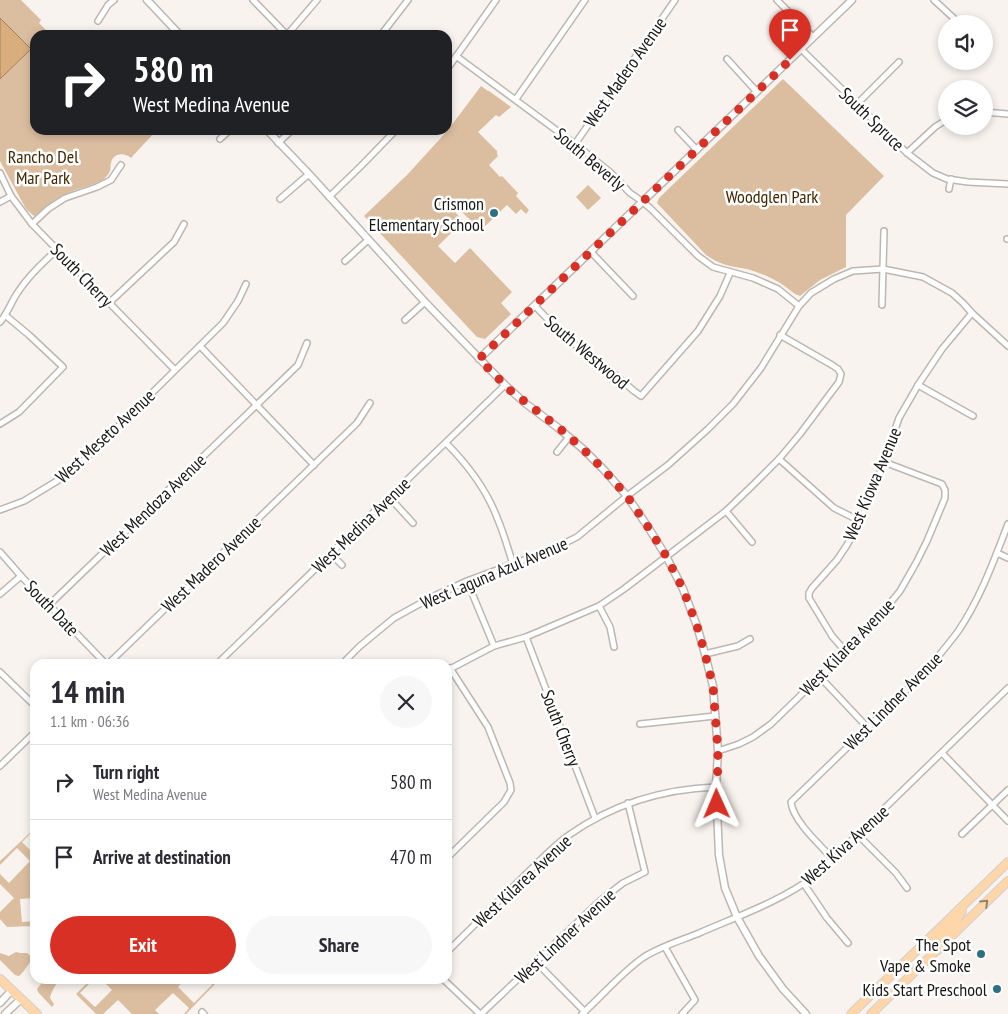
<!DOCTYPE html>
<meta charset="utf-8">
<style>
body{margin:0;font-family:"PT Sans Narrow",sans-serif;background:#f7f7f7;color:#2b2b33;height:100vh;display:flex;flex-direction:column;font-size:19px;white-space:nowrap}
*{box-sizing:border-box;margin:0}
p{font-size:16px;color:#7c7c81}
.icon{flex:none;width:28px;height:28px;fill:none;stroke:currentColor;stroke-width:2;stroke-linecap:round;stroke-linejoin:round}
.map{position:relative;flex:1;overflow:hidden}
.panel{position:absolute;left:30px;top:659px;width:422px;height:325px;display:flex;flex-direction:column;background:#fff;border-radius:15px;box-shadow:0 2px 8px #0003}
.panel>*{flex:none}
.hud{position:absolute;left:30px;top:30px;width:422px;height:105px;border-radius:15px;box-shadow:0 2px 8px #0003;background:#202124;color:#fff;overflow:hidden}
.fabs{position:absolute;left:938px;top:15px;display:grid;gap:10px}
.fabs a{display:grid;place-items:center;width:55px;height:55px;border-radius:50%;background:#fff;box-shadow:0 2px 8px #0003;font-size:25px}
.pin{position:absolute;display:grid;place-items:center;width:42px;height:42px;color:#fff;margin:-51px -21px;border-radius:50% 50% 50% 0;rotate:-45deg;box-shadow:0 0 5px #0007}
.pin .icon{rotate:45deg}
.me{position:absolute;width:55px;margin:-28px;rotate:359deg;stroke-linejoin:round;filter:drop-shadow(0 0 4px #0008)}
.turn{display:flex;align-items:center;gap:18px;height:105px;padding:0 20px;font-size:22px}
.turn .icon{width:65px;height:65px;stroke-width:2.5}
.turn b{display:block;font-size:35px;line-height:42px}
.round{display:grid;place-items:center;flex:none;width:52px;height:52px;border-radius:26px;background:#f7f7f7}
.headline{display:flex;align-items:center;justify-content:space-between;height:85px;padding:0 20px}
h1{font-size:30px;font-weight:700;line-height:38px}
.action{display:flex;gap:10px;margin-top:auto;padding:10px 20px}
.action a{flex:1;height:58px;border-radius:30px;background:#d93025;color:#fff;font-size:20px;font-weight:700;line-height:58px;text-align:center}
.action a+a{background:#f7f7f7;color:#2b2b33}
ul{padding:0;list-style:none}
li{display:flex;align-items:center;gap:15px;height:75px;padding:0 20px;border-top:1px solid #e1e1e2}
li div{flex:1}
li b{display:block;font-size:19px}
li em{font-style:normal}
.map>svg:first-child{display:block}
.green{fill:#dbbea0}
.water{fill:#daad7c;stroke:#a0805d}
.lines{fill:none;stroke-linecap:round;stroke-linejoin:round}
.minor-casing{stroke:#bdb7b2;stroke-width:8}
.tertiary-casing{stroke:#bdb7b2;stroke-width:9}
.primary-casing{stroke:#d1d1d0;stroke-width:10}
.minor{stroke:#fff;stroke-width:5}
.tertiary{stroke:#fff;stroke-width:6}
.primary{stroke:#fed6a9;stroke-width:8}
.oneway{stroke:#968066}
.route{stroke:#d93025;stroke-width:9;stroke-dasharray:0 16.2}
.poi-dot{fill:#2d7081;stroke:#fff;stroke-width:2}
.labels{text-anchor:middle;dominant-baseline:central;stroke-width:5;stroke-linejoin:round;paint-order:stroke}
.street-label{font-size:18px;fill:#181715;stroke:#fff}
.park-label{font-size:18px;fill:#442600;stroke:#fff}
.poi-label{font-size:18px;fill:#181715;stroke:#fff;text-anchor:end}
</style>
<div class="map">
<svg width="1008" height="1014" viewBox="0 0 1008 1014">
<rect width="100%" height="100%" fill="#f8f3ee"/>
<!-- green -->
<g class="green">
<path d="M0,0H21L41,20L39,23L51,35H35V130H151L154,133L131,158C124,152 113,153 111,163C110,165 111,168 110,171C109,174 106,177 103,180C91,186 77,188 64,195C53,200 45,211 34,216L26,209L0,161Z"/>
<path d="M783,79L884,176L846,215V267L820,280L800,296C793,294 787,287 780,283C770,277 758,272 747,269C730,266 720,265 706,255L657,203L659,198Z"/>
<path d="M481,86L488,91H489L511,107L499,117L496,115L478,132L497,151V154L498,156L489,165L500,177L502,176L518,193L516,196L529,210L526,214L521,209L516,214L507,205L481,230L451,202V207L463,221L438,246L455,263L470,248L512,292L501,303L511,314L485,339L477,337L364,216L407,175L448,130Z"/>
<path d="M588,185L601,198L588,210L576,197Z"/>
<path d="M35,828V829L22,842L35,855V898L20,899L22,922L35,921V926L7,927L0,919V912L14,898L0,884V874L9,883L30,861L17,848L0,865V861Z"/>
<path d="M16,952L20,953H27L33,958C28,964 25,971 19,976L15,975L0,960V953L9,956Z"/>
<path d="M49,979H60C56,984 51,992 50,998L54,1004L52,1007L38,992L37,989L41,984Z"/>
<path d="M91,979H94L80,993L95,1007L112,990L101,979H115L119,983L123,979H185L178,987L194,1003L212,985L206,979H211L216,983L186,1014H184L189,1008L173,993L155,1010L159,1014H132L118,1000L103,1014H96L76,994Z"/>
</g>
<!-- water -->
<path class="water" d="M0,18L31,49L0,79Z"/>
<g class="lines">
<defs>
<g id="minor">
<path d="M253,0L287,35"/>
<path d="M777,0L813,37"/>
<path d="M934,0L960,24"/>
<path d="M98,21L108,5L114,0"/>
<path d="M287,35L317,0"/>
<path d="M381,35L408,0"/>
<path d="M801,49L907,153L933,173L947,179L968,182L1008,184"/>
<path d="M456,56L575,144L610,172L630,193L643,202L651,209L698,256L713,267L753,278L778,289L799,306"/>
<path d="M727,59L757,92"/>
<path d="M448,68L496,0"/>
<path d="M516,99L585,0"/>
<path d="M857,104L899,62"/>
<path d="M984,112L1008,114"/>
<path d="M678,130L697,150"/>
<path d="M220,139L230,130"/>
<path d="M278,143L292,130"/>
<path d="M575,144L675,0"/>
<path d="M907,153L935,127L946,120"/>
<path d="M0,173L11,196L32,224L175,370"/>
<path d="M949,189L951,179"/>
<path d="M329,197L361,166L396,130"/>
<path d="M280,199L309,174"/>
<path d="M0,202L11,196"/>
<path d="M32,224L48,209L65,198L97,187L111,180L121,165"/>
<path d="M1007,239H1008"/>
<path d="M591,252L633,296"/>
<path d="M345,261L368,240"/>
<path d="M109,303L174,242L184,224"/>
<path d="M882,305L884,231"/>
<path d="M535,306L567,339L605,366L634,391L641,396L698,331L720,296L730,273"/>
<path d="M405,320L425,302"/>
<path d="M0,322C8,313 11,302 18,292C29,275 43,262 58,249"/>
<path d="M200,346L314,465"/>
<path d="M918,385L973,416"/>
<path d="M0,424L19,412L63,367L29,335L5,315"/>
<path d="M446,443C468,465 487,490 498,520C504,534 508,549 513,564"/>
<path d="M557,452L569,437"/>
<path d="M779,459L834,508L860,521"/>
<path d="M389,497L413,523"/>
<path d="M0,510L24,501L57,481L84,460L223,323L238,301L246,284"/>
<path d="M726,511L752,542"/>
<path d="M0,552L21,576L106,664"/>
<path d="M997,553L1008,558"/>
<path d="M331,554L342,565"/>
<path d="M467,581L494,646"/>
<path d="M0,594L21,576"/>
<path d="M49,605L298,365L307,343"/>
<path d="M599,606L610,627L614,647"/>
<path d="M526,637L595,818"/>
<path d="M846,652L832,636L809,598V593L812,588L837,560L847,545L860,521L884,462L899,418L918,385L942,349L972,313"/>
<path d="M705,654L738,646L750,639"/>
<path d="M108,664L357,423L370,403"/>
<path d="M217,664L505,385"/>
<path d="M342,664L360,646L394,618L432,597L467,581L551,550L577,537L627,496L668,465L708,429L733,404L761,368L799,306L811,293L834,279L853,271L883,269L923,277L952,293L963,303L972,313L1008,346"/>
<path d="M448,670L494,646L526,637L599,606L624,589L726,511L754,484L779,459L800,434L839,382L841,374L838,369L832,365L780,335"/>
<path d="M0,672L35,706"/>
<path d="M820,677L868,728"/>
<path d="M640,724L715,716"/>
<path d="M718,751L739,744L753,737L771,724L869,629L900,591L916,563L927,541L945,498V490L942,484L884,462"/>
<path d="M942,753L1008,821"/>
<path d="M0,766L35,732"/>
<path d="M962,834L1008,790"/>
<path d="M858,835L896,873L907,888"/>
<path d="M448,857L504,802L511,790L510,783L488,727L450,668"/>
<path d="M833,859C820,845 793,821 791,802L925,672C936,659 948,645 959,630C981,597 994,560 1008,524"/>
<path d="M804,884L827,918L848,943"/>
<path d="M665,947L695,1000L682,1014"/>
<path d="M448,951C473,926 499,901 524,876C539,862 553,846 569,835C613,804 663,789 716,787"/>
<path d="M536,962L585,1012"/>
<path d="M443,979L480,1014"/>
<path d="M202,1012L204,1014"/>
<path d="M481,1014L601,900L623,883L645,872L628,803"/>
<path d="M582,1014C602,996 622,972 644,957C660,947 679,941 697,934C738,916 780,902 816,875L1008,688"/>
</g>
<g id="tertiary">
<path d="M147,0L180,35"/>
<path d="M267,130L309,174L425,302L505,385L525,403L557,427L583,449L604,470L627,496L648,527L666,556L683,589L697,626L705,654L713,686L718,751L716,787L719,855L725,888L737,917L759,956L783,989L806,1014"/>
<path d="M479,359L852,0"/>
<path d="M0,1003L12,990"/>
<path d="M5,1014L21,999"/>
</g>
<g id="primary">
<path d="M938,950L936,945L937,940L955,922L962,911"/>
<path d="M0,979L37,1014"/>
<path d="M851,1014L1008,862"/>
<path d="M871,1014L1008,881"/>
</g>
</defs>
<!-- minor casing -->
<use href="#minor" class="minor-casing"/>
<!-- tertiary casing -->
<use href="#tertiary" class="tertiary-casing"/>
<!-- primary casing -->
<use href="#primary" class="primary-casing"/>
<!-- minor -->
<use href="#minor" class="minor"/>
<!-- tertiary -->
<use href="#tertiary" class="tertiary"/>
<!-- primary -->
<use href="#primary" class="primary"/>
</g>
<!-- one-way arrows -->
<defs><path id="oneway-chevron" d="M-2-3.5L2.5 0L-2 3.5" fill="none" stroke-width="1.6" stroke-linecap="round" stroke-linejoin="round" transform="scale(1.25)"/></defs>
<use class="oneway" href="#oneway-chevron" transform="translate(985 903) rotate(-44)"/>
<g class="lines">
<!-- route -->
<path class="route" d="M717,804L718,751L713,686L705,654L697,626L683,589L666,556L648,527L627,496L604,470L583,449L558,427L511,391L479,359L790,60"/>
</g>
<!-- markers -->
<g class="poi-dot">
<circle cx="494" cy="213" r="5"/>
<circle cx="981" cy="954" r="5"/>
<circle cx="997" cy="989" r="5"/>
</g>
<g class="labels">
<!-- street labels -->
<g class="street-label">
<text transform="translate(625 72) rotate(-55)">West Madero Avenue</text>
<text transform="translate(872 119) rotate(44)">South Spruce</text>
<text transform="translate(590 159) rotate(40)">South Beverly</text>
<text transform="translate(82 275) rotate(46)">South Cherry</text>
<text transform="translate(587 352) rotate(40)">South Westwood</text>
<text transform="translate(105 436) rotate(-43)">West Meseto Avenue</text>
<text transform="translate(872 484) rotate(-67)">West Kiowa Avenue</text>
<text transform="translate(153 505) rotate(-44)">West Mendoza Avenue</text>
<text transform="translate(361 525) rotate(-44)">West Medina Avenue</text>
<text transform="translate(211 564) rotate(-44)">West Madero Avenue</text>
<text transform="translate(494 573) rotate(-23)">West Laguna Azul Avenue</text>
<text transform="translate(52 608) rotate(46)">South Date</text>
<text transform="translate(847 647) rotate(-46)">West Kilarea Avenue</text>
<text transform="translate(893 701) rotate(-45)">West Lindner Avenue</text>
<text transform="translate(561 728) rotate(69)">South Cherry</text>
<text transform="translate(845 845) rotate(-42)">West Kiva Avenue</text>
<text transform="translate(522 881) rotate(-43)">West Kilarea Avenue</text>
<text transform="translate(565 936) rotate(-43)">West Lindner Avenue</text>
</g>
<!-- park labels -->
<g class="park-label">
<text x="43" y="156">Rancho Del<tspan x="43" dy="21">Mar Park</tspan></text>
<text x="772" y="196">Woodglen Park</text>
</g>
<!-- poi labels -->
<g class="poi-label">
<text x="484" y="203">Crismon<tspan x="484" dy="21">Elementary School</tspan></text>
<text x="971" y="944">The Spot<tspan x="971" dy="21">Vape &amp; Smoke</tspan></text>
<text x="987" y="989">Kids Start Preschool</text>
</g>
</g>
</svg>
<div class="fabs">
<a><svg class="icon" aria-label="sound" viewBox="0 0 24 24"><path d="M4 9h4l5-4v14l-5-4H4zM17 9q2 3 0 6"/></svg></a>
<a><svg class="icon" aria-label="layers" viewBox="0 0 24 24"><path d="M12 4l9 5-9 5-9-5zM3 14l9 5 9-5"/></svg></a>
</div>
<div class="pin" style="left:790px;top:60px;background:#d93025"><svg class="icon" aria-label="arrive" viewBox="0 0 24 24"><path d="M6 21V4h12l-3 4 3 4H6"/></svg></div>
<svg class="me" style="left:717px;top:804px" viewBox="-20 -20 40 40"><path d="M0-17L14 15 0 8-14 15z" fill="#d93025" stroke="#fff" stroke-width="4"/></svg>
<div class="hud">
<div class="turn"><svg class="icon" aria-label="right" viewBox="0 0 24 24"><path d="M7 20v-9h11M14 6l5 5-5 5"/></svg><div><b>580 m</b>West Medina Avenue</div></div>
</div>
<section class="panel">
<div class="headline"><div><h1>14 min</h1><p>1.1 km · 06:36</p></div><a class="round"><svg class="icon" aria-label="close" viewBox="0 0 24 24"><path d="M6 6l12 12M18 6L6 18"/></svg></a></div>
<ul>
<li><svg class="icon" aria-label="right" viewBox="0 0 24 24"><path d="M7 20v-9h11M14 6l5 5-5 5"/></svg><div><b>Turn right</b><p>West Medina Avenue</p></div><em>580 m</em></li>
<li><svg class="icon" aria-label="arrive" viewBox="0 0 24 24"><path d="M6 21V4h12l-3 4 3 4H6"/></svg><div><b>Arrive at destination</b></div><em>470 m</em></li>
</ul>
<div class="action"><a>Exit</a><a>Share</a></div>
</section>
</div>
